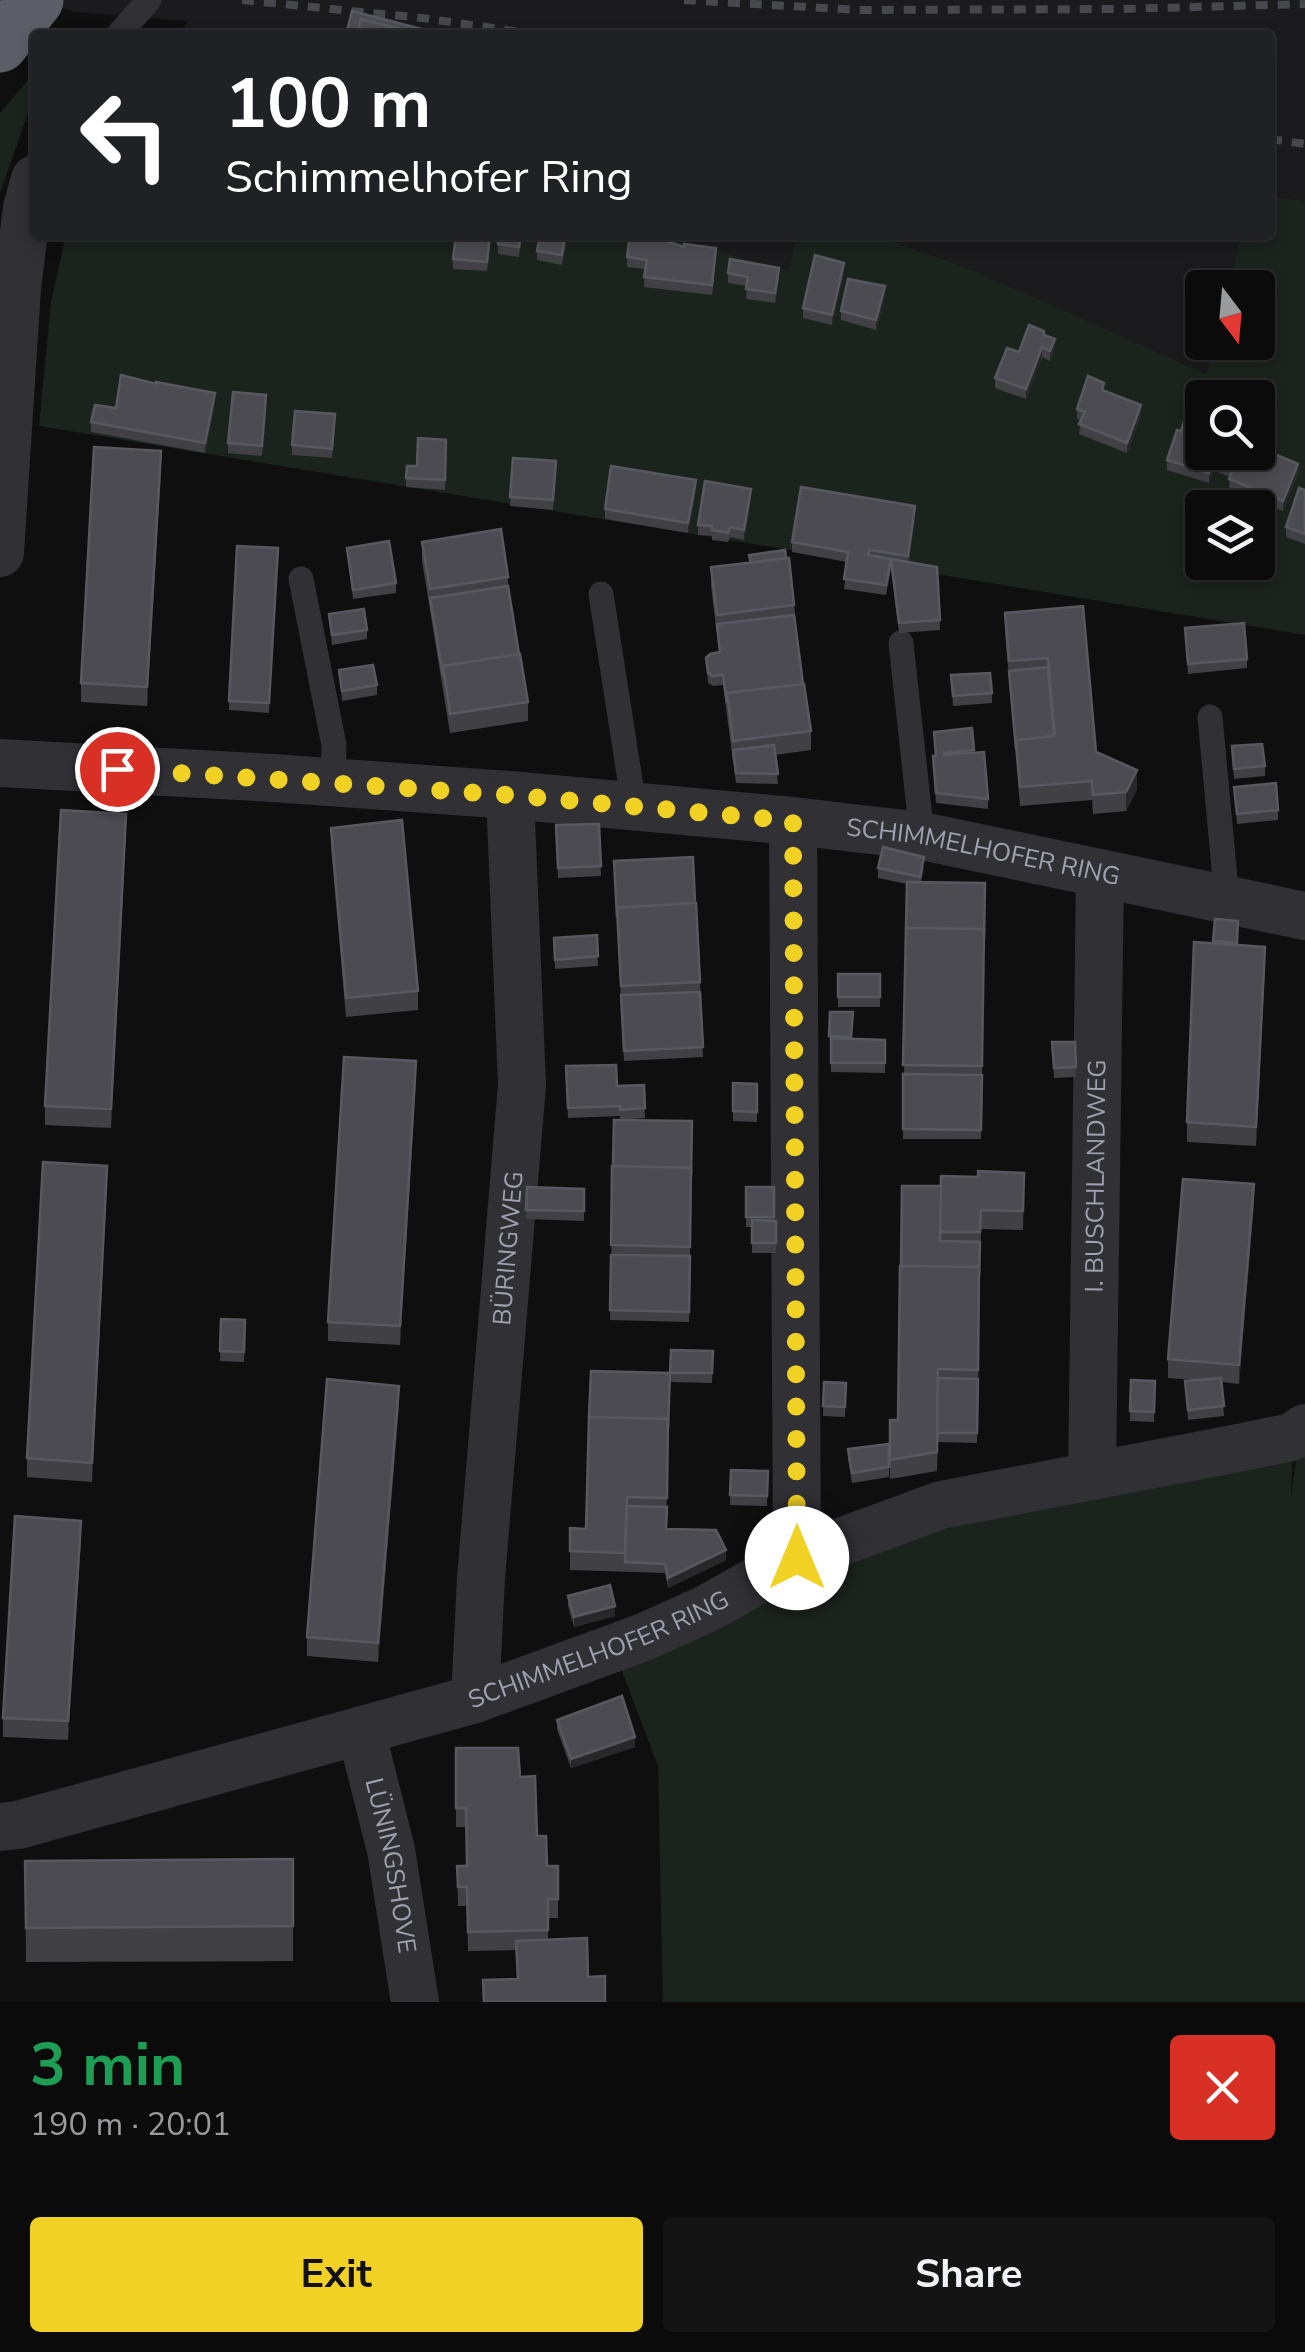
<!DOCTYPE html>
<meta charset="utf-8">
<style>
body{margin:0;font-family:"Nunito Sans",sans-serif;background:#141415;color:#f1f3f6;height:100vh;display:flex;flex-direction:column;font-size:38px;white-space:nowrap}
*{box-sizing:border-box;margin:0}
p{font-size:32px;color:#9a9b9d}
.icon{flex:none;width:55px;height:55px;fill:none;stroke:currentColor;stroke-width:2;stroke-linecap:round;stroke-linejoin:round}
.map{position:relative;height:2002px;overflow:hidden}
.panel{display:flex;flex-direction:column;background:#0b0b0c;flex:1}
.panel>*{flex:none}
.top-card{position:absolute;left:30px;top:30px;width:1245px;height:210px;border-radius:10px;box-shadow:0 5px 15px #0003,0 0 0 2px #2b2b2d;background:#202124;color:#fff;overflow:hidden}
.needle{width:65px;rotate:164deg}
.buttons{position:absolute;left:1185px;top:270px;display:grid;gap:20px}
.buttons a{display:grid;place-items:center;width:90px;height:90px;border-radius:10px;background:#0b0b0c;box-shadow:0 5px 15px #0003,0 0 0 2px #2b2b2d;font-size:50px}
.pin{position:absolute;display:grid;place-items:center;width:85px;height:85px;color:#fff;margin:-42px;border:5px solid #fff;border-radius:50%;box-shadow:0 2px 10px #0007}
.me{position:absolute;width:110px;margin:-55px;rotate:0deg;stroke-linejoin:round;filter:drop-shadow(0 0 8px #0008)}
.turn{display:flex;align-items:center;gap:35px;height:210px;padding:0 30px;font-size:45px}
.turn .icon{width:130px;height:130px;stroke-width:2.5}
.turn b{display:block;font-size:70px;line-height:85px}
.round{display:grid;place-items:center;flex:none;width:105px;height:105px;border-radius:10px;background:#141415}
.headline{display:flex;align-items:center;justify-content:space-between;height:170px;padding:0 30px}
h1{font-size:60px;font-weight:700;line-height:75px;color:#1e9e55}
.cta{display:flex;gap:20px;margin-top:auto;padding:20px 30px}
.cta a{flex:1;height:115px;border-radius:10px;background:#f2d125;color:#111;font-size:40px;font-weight:700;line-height:115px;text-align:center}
.cta a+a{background:#141415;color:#f1f3f6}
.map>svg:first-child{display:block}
.built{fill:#1b1b1d}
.green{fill:#1b231d;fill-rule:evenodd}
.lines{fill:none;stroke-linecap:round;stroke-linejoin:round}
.service{stroke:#303035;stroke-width:25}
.minor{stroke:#303035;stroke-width:48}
.motorway{stroke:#5c5d66;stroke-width:55}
.rail{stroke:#47474e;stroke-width:8;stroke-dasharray:12 10;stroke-linecap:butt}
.wall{fill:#404045}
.shaded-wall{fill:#28282b}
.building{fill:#4b4b51;stroke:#585860;stroke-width:2.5}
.route{stroke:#f2d125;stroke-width:18;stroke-dasharray:0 32.4}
.labels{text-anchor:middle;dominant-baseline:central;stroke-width:10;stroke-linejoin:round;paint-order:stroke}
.street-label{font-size:25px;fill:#a0a2b1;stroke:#0a0a0b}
</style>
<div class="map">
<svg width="1305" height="2002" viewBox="0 0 1305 2002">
<rect width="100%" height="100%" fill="#0f0f10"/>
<!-- built -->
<g class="built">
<path d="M38,0H1305V201L1270,196V35H178L188,21L76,12Z"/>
<path d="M661,235H796L789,272Z"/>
<path d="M873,235H1240L1229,287L1202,288V342L1215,343L1207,375L966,267Z"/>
</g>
<!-- green -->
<g class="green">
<path d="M35,72V102L28,113L0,193V113Z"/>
<path d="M1270,196L1305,201V635L39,426L51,302L66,235H661L789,271L796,235H873L966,267L1206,374L1215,343L1258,342V288L1229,287L1240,235H1270ZM1202,398H1258V452H1202ZM1202,508H1258V562H1202Z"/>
<path d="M1293,1448L1291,1499L1297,1449H1305V2002H663L658,1766L615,1653L943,1506Z"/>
</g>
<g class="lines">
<!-- service -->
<g class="service">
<path d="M118,35L149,0"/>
<path d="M301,579L334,745L333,782"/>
<path d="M601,594L634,806"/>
<path d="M901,643L922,836"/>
<path d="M1210,717L1227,900"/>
</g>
<!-- minor -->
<g class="minor">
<path d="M0,553L17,288L27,208L35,179"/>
<path id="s1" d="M0,763L273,778L510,795L793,821L922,836L1305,916"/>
<path d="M793,821L797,1558"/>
<path id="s2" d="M1092,1476L1100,875"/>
<path id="s3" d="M475,1699L481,1578L522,1085L510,795"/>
<path id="s4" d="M361,1731L391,1850L415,2002"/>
<path id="s5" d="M0,1827L18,1825L475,1699L644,1637L708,1608L797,1558L941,1505L1243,1447L1292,1437L1305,1428"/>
</g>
<!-- motorway -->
<path class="motorway" d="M0,45L36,0"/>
<!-- rail -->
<g class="rail">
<path d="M242,0L422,18L542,35"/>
<path d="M684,0L859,10L1122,9L1305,4"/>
<path d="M1270,139L1305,144"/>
</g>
</g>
<!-- wall -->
<g class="wall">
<path d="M491,235L487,271L453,269V259Z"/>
<path d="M522,235L519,257L498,254V244Z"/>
<path d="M567,235L562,265L537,260V251Z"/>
<path d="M627,257L716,258L712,295L644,287L645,269L627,267Z"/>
<path d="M844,272L832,325L803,318V308Z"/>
<path d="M728,273L779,278L775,303L746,299L747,286L728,283Z"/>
<path d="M885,295L876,330L841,320V311Z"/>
<path d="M1044,336L1055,349L1050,361L1042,357L1026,399L995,388V378L1019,352Z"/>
<path d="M1104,391L1141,415L1127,453L1079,434L1081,420L1077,419V409Z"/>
<path d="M215,402L205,453L91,432V422L116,408Z"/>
<path d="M266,405L262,456L228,453V443Z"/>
<path d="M335,424L332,458L292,455V445Z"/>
<path d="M1181,431L1202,452H1219L1209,483L1167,470V460Z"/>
<path d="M446,440L445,490L406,487V478L417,466Z"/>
<path d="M513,458L556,471L553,510L510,506Z"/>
<path d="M1217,462L1298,473L1283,511L1229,489L1230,477L1217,472Z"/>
<path d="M161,470L147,706L81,702V683Z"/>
<path d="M696,490L688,533L605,519V509Z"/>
<path d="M1305,490V544L1286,537V527Z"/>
<path d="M751,499L744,540L730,537L728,542L712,540V536L698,535V525Z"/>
<path d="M915,516L909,562L937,567L940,630L899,633L891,569L886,595L844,589L847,562L792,552V542Z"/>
<path d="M422,542L508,577V586L519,654L528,702V721L450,733L422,561Z"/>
<path d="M278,548L269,713L229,710V701Z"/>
<path d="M347,548L396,583V593L353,599Z"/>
<path d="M749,555L794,605L803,684L811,731V750L775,755L778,784L736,783L723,685L713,686L708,683L706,658L719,652L711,586V567L749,563Z"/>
<path d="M1083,606L1096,752L1137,789L1126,811L1093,814L1092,800L1020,806L1005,632V613Z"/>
<path d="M329,614L367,630V639L332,645Z"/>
<path d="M1185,628L1247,659V668L1188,674Z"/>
<path d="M339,670L377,685V695L342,701Z"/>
<path d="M951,675L992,693V703L953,706Z"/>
<path d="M972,728L974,753L988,799V809L936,803L933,766V756H936L934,732Z"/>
<path d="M1232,746L1265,766V776L1234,779Z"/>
<path d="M1234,787L1278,810V820L1237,824Z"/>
<path d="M599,824L601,876L558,878L556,825Z"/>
<path d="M331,828L418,991V1010L346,1017L331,847Z"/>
<path d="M126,833L111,1128L45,1125V1106Z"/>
<path d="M614,861L700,982L703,1057L624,1061Z"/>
<path d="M924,867L921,882L985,883L981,1139H903L907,884L878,878V868Z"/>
<path d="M1215,919L1238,921L1237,945L1265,966L1256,1146L1187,1142V1122L1213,943Z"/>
<path d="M597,935L598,966L555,969L554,938Z"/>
<rect x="838" y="974" width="42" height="33"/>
<path d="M830,1012H853L852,1039L885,1040V1073L831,1072Z"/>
<path d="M1052,1042H1075L1076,1077L1054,1078Z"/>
<path d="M566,1066L617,1086L644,1085L645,1118L620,1120V1116L568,1118Z"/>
<path d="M416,1080L400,1345L328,1341V1322Z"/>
<path d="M733,1083L757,1084V1122L733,1121Z"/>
<path d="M614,1120L692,1121L689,1322L610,1320Z"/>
<path d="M1024,1173L1023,1230L981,1229L977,1443L938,1442L937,1471L890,1479V1420H898L941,1186L978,1177Z"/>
<path d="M107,1185L92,1482L27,1477V1458Z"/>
<path d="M527,1187L584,1189V1221L526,1219Z"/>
<path d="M746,1187H774V1221H776V1253H752V1227H746Z"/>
<path d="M1254,1203L1239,1384L1222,1382L1224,1416L1188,1420L1185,1381L1196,1380L1168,1378V1359Z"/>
<path d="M221,1319L245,1320L244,1362L220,1361Z"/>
<path d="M671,1350L713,1351L712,1383L670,1382Z"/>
<path d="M670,1373L666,1529L726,1560L668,1588L665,1573L570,1570V1528L586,1529Z"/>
<path d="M1131,1380L1155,1381L1154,1422L1130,1421Z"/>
<path d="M824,1382L846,1383L845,1417L823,1416Z"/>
<path d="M399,1405L378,1662L307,1656V1637Z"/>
<path d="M889,1444V1477L852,1483L848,1459V1449Z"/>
<path d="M731,1470L768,1471L767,1506L730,1505Z"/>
<path d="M81,1540L68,1740L3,1737V1718Z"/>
<path d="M568,1596L615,1616L574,1627L568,1606Z"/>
<path d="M557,1720L635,1747L571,1768L557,1729Z"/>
<path d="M456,1748L520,1777L537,1836L558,1899V1918H548V1939L517,1979L516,1950L468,1951L467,1906H458L457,1866H467L466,1827H456Z"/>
<path d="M293,1859V1961L26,1962L25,1861Z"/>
</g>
<!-- shaded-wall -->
<g class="shaded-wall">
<path d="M844,263V272L832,325V315Z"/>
<path d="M885,286V295L876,330V320Z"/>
<path d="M1055,339V349L1050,361V351Z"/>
<path d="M1042,347V357L1026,399V389Z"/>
<path d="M215,393V402L205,453V443Z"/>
<path d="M1141,405V415L1127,453V443Z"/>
<path d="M161,451V470L147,706V687Z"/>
<path d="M1216,452H1219L1209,483V473Z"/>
<path d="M1298,464V473L1283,511V501Z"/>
<path d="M696,480V490L688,533V523Z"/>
<path d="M751,489V499L744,540V530Z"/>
<path d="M915,506V516L908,566V556Z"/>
<path d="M1137,770V789L1126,811V792Z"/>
<path d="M126,814V833L111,1128V1109Z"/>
<path d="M1265,947V966L1256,1146V1127Z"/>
<path d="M416,1061V1080L400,1345V1326Z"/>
<path d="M107,1166V1185L92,1482V1463Z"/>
<path d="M1254,1184V1203L1239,1384V1365Z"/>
<path d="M399,1386V1405L378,1662V1643Z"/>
<path d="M81,1521V1540L68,1740V1721Z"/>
<path d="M726,1550V1560L668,1588V1578Z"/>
<path d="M615,1606V1616L574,1627V1617Z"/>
<path d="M635,1737V1747L571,1768V1759Z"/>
</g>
<!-- building -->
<g class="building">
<path d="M352,11L429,31L428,35H411V32L361,19L357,35H346Z"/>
<path d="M361,19L411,32V35H357Z"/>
<path d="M456,235H490L487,262L453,259Z"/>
<path d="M500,235H521L519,247L498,244Z"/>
<path d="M540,235H565L562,255L537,251Z"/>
<path d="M630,235H648L684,247V244L716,248L712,285L644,277L647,260L627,257Z"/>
<path d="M815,255L844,263L832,315L803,308Z"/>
<path d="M730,259L779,268L775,293L746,289L748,277L728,273Z"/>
<path d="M848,279L885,286L876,320L841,311Z"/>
<path d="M1029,325L1044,331V335L1055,339L1050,351L1042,347L1026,389L995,378L1007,348L1019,352Z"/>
<path d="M121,375L156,384V382L215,393L205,443L91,422L95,405L116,408Z"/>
<path d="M1088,376L1104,383L1102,390L1141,405L1127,443L1079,424L1085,412L1077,409Z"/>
<path d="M233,392L266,395L262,446L228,443Z"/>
<path d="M1190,402L1202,406V452H1216L1209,473L1167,460L1177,430L1181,431Z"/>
<path d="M295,411L335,414L332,449L292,445Z"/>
<path d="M418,438L446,440L445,480L406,478L407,466H417Z"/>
<path d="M94,447L161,451L147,687L81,683Z"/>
<path d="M1258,447L1298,464L1283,501L1229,479L1233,468L1217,462L1221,452H1258Z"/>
<path d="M513,458L556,461L553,500L510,497Z"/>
<path d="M611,466L696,480L688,523L605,509Z"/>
<path d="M705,481L751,489L744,530L730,527L728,533L712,530V526L698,525Z"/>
<path d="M801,487L915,506L908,556L869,550L868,555L937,567L940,620L899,623L891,559L886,585L844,579L848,552L792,542Z"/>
<path d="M1299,488L1305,490V534L1286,527Z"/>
<path d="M501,529L508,577L430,589L422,542Z"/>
<path d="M389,541L396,583L353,590L347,548Z"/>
<path d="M237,546L278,548L269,703L229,701Z"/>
<path d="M785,550L786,558L751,563L749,555Z"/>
<path d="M789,558L794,605L717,615L711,567Z"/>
<path d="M508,586L519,654L443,666V676L430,598Z"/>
<path d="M1083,606L1096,752L1137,770L1126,792L1093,795L1092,781L1020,787L1016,740L1055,736L1048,658L1009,661L1005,613Z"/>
<path d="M364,609L367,630L332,635L329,614Z"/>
<path d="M794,615L803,684L727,693V703L723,675L713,676L708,673L706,658L710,654L720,652L717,624Z"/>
<path d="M1244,623L1247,659L1188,664L1185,628Z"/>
<path d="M520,654L528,702L450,714L443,666Z"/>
<path d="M373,665L377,685L342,691L339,670Z"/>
<path d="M1048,667L1054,736L1016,740V749L1009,671Z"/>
<path d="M990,673L992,693L953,696L951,675Z"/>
<path d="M804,684L811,731L733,741L727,693Z"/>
<path d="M972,728L974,750L944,753V755L984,752L988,799L936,793L933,756H936L934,732Z"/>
<path d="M1262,744L1265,766L1234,769L1232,746Z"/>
<path d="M774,745L778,774L736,773L733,750Z"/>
<path d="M1276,783L1278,810L1237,814L1234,787Z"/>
<path d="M61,810L126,814L111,1109L45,1106Z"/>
<path d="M402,820L418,991L346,998L331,828Z"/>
<path d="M599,824L601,866L558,868L556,825Z"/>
<path d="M883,847L924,857L920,877L878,868Z"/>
<path d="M693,857L695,903L617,908V917L614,861Z"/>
<path d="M907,882L985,883L984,938V929L906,928Z"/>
<path d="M696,903L700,982L621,986L617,908Z"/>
<path d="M1215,919L1238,921L1237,943L1213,941Z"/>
<path d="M906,928L984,929L982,1066L903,1065Z"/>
<path d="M597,935L598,956L555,960L554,938Z"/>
<path d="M1194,942L1265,947L1256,1127L1187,1122Z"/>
<rect x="838" y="974" width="42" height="23"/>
<path d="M700,992L703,1047L624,1051L621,995Z"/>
<path d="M830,1012H853L851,1037L829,1036Z"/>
<path d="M831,1038L885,1040V1063H831Z"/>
<path d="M1052,1042H1075L1076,1067L1054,1068Z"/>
<path d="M344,1057L416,1061L400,1326L328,1322Z"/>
<path d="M616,1065L617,1086L644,1085L645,1108L620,1110V1106L568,1108L566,1066Z"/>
<path d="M903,1074L982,1075L981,1130L903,1129Z"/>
<path d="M733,1083L757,1084V1112L733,1111Z"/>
<path d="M614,1120L692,1121L691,1177V1168L613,1166Z"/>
<path d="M43,1162L107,1166L92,1463L27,1458Z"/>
<path d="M612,1166L691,1168L690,1247L611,1245Z"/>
<path d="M978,1171L1024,1173L1023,1211L981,1210L980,1232H940L941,1176L978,1177Z"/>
<path d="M1183,1179L1254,1184L1239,1365L1168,1359Z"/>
<path d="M902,1186H941L940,1241L980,1242L979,1276V1267L901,1266Z"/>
<path d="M527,1187L584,1189V1211L526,1210Z"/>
<rect x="746" y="1187" width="28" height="30"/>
<path d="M752,1220L776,1221V1243H752Z"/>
<path d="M611,1255L690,1256L689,1312L610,1310Z"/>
<path d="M900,1266L979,1267L978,1370L938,1369L937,1452L890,1460V1420H898Z"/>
<path d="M221,1319L245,1320L244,1352L220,1351Z"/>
<path d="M671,1350L713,1351L712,1373H670Z"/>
<path d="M591,1371L670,1373L668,1429V1419L589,1417Z"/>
<path d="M938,1378L978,1379L977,1433H937Z"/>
<path d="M1221,1378L1224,1406L1188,1410L1185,1381Z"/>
<path d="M327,1379L399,1386L378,1643L307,1637Z"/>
<path d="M1131,1380L1155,1381L1154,1412L1130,1411Z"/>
<path d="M824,1382L846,1383L845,1407L823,1406Z"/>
<path d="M589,1417L668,1419L667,1498L627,1497L625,1553L570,1551V1528L586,1529Z"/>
<path d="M889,1444V1467L852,1473L848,1449Z"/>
<path d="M731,1470L768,1471L767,1496L730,1495Z"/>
<path d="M627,1506L667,1507L666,1529L716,1530L726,1550L668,1578L665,1564L625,1562Z"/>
<path d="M15,1516L81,1521L68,1721L3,1718Z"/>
<path d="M610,1585L615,1606L574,1617L568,1596Z"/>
<path d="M622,1696L635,1737L571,1759L557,1720Z"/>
<path d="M456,1748H518L520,1777L535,1776L537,1836H546L547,1866H558V1899H548V1930L468,1932L467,1887H458L457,1866H467L466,1808H456Z"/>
<path d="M293,1859V1926L26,1928L25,1861Z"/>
<path d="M587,1938L588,1977L605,1976V2002H484L483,1980L518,1979L516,1941Z"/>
</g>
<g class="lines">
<!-- route -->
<path class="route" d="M117,769L510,795L793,821L797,1558"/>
</g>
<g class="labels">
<!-- street labels -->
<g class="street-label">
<text stroke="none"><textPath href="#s1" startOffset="988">SCHIMMELHOFER RING</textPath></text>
<text stroke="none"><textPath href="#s2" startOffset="300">I. BUSCHLANDWEG</textPath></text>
<text stroke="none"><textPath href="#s3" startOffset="452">BÜRINGWEG</textPath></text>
<text stroke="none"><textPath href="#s5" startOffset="625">SCHIMMELHOFER RING</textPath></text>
<text stroke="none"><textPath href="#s4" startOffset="138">LÜNINGSHOVE</textPath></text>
</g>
</g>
</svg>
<div class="buttons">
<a><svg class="needle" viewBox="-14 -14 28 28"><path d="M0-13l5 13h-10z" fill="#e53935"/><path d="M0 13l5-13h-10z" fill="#9a9b9d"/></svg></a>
<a><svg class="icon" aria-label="search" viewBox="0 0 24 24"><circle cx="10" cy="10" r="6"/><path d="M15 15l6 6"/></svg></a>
<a><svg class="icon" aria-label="layers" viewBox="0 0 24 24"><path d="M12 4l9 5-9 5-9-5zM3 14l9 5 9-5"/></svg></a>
</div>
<div class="pin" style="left:117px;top:769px;background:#d93025"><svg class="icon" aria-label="arrive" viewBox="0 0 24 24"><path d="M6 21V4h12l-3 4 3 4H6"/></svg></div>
<svg class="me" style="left:797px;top:1558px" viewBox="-20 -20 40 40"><circle r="19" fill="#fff"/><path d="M0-13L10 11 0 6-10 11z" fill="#f2d125"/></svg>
<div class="top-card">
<div class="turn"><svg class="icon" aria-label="left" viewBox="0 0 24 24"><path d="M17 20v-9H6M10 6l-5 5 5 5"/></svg><div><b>100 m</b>Schimmelhofer Ring</div></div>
</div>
</div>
<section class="panel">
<div class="headline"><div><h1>3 min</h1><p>190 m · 20:01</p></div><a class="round" style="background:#d93025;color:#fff"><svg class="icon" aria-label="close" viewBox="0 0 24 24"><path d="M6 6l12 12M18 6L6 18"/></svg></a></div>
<div class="cta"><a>Exit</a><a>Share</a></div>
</section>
